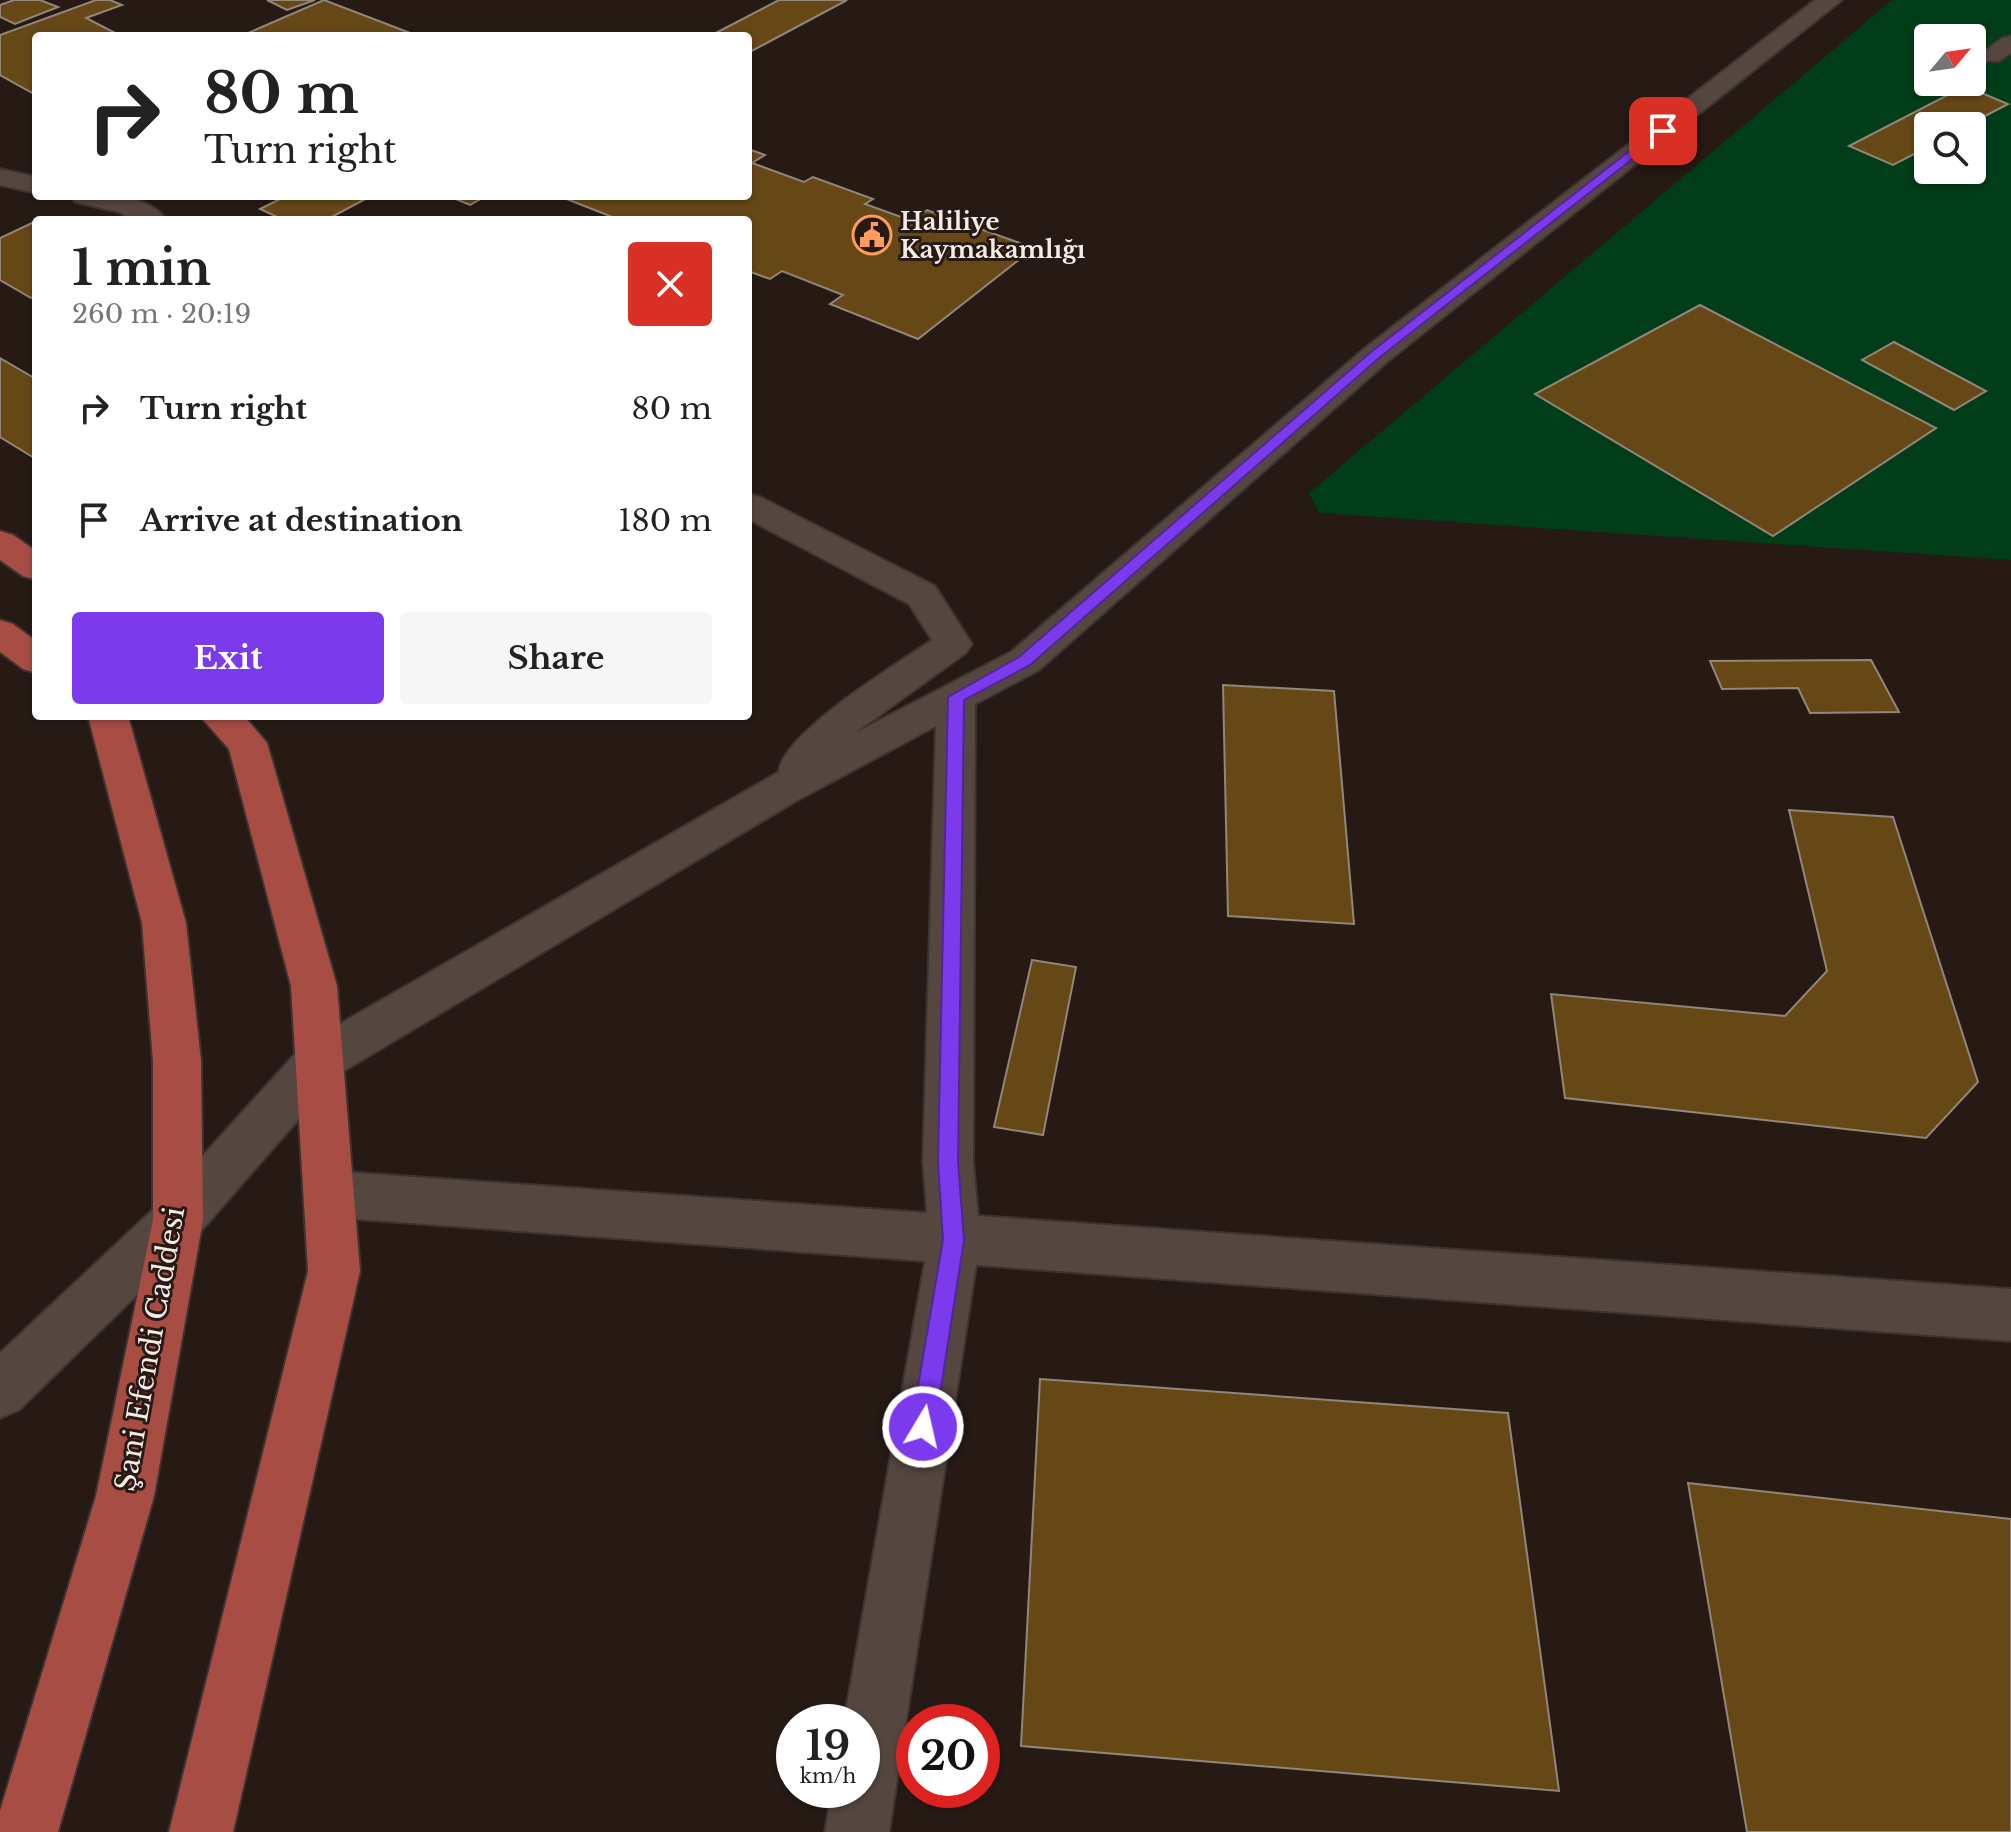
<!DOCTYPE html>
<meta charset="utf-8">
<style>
body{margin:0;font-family:"Libre Baskerville",serif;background:#f6f6f6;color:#222;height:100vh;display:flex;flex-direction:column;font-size:30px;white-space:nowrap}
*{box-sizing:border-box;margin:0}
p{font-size:26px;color:#767676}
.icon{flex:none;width:44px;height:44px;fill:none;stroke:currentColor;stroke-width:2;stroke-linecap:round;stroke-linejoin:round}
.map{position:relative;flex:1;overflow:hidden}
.panel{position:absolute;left:32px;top:216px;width:720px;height:504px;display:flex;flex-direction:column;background:#fff;border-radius:8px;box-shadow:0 2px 6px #0004}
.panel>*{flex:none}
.hud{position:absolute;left:32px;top:32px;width:720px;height:168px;border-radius:8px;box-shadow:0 2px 6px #0004;background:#fff;color:#222;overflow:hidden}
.needle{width:52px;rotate:61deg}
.buttons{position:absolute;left:1914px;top:24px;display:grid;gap:16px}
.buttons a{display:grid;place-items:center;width:72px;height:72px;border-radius:8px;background:#fff;box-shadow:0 2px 6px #0004;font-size:40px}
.speed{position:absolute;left:776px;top:1704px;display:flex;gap:16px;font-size:40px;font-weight:700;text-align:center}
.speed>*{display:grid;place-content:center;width:104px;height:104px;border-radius:50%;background:#fff;box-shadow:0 2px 6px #0004;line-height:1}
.speed small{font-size:20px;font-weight:400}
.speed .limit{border:12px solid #d22;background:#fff;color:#111}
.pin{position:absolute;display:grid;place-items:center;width:68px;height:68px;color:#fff;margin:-34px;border-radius:16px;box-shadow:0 4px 12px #0006}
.me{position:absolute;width:88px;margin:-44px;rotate:9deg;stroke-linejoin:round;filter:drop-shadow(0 0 6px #0008)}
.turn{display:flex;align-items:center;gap:28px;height:168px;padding:0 40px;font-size:36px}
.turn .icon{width:104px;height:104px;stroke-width:2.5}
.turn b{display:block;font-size:56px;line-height:68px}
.round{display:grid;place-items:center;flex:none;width:84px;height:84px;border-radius:8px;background:#f6f6f6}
.summary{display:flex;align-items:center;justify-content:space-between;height:136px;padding:0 40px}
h1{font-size:48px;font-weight:700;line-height:60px}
.primary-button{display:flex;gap:16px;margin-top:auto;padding:16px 40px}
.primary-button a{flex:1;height:92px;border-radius:8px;background:#7c3aed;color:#fff;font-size:32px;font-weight:700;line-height:92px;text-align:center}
.primary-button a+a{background:#f6f6f6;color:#222}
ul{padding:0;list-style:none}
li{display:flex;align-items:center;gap:24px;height:112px;padding:0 40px}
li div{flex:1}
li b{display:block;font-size:30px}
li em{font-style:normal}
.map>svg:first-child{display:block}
.green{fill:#013d18;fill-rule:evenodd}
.building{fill:#664716;stroke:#918679;stroke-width:2}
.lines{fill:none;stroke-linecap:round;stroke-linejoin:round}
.minor-casing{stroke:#3d3330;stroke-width:4}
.major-casing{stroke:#3d3330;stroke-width:4}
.minor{fill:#55463f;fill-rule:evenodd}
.major{fill:#a74d44;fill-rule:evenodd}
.route{fill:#7c3aed;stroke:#51269a;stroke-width:2}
.labels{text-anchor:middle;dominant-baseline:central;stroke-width:6;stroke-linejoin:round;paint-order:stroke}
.far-poi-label{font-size:24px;font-weight:bold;fill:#f5ece8;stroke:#271a14;text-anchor:start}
.street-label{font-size:28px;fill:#f5ece8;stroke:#271a14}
</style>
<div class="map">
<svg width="2011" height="1832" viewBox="0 0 2011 1832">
<rect width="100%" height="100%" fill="#271a14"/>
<!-- green -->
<path class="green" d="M1892,0H2011V560L1319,513L1309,493ZM1928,38H1972V82H1928ZM1928,126H1972V170H1928Z"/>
<!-- building -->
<g class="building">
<path d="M14,0H40L58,7L15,24L0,17V5Z"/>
<path d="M96,0H110L122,5L86,18L121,36H36V95L0,75V35Z"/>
<path d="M267,0H315L287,10Z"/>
<path d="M324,0L418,36H241Z"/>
<path d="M779,0H847L748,53V36H710Z"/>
<path d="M1965,86L2008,104L1966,126H1928V147L1893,165L1849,146Z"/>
<path d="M748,149L765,155L752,163L804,182L813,177L873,199L865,204L912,221L927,210L1034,248L918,339L830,304L843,295L782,271L770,279L748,271V220H620L559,196H748Z"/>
<path d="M286,196H371L326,220H284L260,209Z"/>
<path d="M456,196H486L470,205L453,198Z"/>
<path d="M36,221V296L31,298L0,280V238Z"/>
<path d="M1700,305L1936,428L1773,536L1535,394Z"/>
<path d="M1894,342L1986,391L1954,410L1862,360Z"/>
<path d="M0,358L36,379V459L0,437Z"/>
<path d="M1871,660L1899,712L1810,713L1798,688L1722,689L1710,661Z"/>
<path d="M1223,685L1334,691L1354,924L1228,916Z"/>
<path d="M1789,810L1893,817L1978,1082L1926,1138L1565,1098L1551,994L1785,1016L1827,971Z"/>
<path d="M1032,960L1076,967L1043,1135L994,1127Z"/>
<path d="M1040,1379L1508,1413L1559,1791L1021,1746Z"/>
<path d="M1688,1483L2011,1519V1832H1747Z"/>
</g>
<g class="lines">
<defs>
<g id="minor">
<path d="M1815,0H1842L1387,362L1039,670L975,704L973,1161L978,1216L2011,1289V1341L976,1265L889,1832H825L832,1790H862V1722H844L925,1261L329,1217L311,1210L304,1194L311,1178L329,1171L927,1213L923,1161L936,726L796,801L337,1075L196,1237L19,1410L0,1418V1353L160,1203L303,1045L779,772C781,734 898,663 932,640L909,604L748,519V494L760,497L935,586L972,644L966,653L855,733L1011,652L1365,348Z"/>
<path d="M2011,36V53L1999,61H1981L1978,56L2002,38Z"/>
<path d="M0,169L36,177V193L0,185Z"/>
<path d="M71,196C102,196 146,191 166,220H132L119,212L75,202Z"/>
</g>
<g id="major">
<path d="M0,531L13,535L36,551V580L23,576L0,560Z"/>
<path d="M0,620L13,624L36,641V673L23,669L0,652Z"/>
<path d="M88,716H128L186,923L201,1061L203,1220L154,1496L58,1832H0V1811L96,1496L153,1220V1061L142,923Z"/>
<path d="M200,716H244L267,743L337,986L360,1271L233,1832H169L308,1271L291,986L229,749Z"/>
</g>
</defs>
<!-- minor casing -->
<use href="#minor" class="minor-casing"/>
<!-- major casing -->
<use href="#major" class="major-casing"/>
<!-- minor -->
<use href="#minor" class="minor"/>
<!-- major -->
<use href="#major" class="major"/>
</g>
<!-- route -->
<path class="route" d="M1659,128L1668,131L1380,357L1030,665L964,700L958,1161L964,1240L935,1427L931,1435L923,1438L915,1435L911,1427L943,1240L938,1161L948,697L1019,657L1371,352Z"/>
<!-- icons -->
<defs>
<symbol id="civic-ring" viewBox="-11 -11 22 22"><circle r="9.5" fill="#271a14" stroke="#ff9b5b" stroke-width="1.5"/><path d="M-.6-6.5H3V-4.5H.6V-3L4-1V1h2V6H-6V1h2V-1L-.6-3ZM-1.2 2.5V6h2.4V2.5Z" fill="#ff9b5b"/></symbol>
</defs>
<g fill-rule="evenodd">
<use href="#civic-ring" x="850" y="213" width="44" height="44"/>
</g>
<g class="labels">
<!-- far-poi labels -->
<g class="far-poi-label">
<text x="900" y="221">Haliliye<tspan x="900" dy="28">Kaymakamlığı</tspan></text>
</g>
<!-- street labels -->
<g class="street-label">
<text transform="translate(150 1349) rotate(-80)">Şani Efendi Caddesi</text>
</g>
</g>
</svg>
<div class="buttons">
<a><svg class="needle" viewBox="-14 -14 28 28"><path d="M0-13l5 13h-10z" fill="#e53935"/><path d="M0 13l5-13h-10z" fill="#767676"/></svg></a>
<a><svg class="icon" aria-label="search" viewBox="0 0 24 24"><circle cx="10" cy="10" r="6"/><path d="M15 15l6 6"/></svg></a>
</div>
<div class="speed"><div>19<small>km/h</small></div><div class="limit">20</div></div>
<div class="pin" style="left:1663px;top:131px;background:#d93025"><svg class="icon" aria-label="arrive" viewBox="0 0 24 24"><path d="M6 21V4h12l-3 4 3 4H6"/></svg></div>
<svg class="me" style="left:923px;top:1427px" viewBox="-20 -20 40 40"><circle r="17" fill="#7c3aed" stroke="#fff" stroke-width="3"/><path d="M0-11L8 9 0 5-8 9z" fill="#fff"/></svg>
<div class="hud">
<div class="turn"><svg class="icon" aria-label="right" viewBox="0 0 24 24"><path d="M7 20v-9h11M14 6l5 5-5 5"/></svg><div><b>80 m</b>Turn right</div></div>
</div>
<section class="panel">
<div class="summary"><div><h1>1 min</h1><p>260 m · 20:19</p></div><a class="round" style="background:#d93025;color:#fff"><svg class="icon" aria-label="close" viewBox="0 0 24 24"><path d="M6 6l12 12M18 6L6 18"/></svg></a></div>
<ul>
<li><svg class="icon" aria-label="right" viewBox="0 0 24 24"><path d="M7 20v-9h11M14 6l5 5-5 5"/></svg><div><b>Turn right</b></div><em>80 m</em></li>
<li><svg class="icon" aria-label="arrive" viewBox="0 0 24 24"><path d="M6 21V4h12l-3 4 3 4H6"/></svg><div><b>Arrive at destination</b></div><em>180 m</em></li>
</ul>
<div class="primary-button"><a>Exit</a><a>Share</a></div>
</section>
</div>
